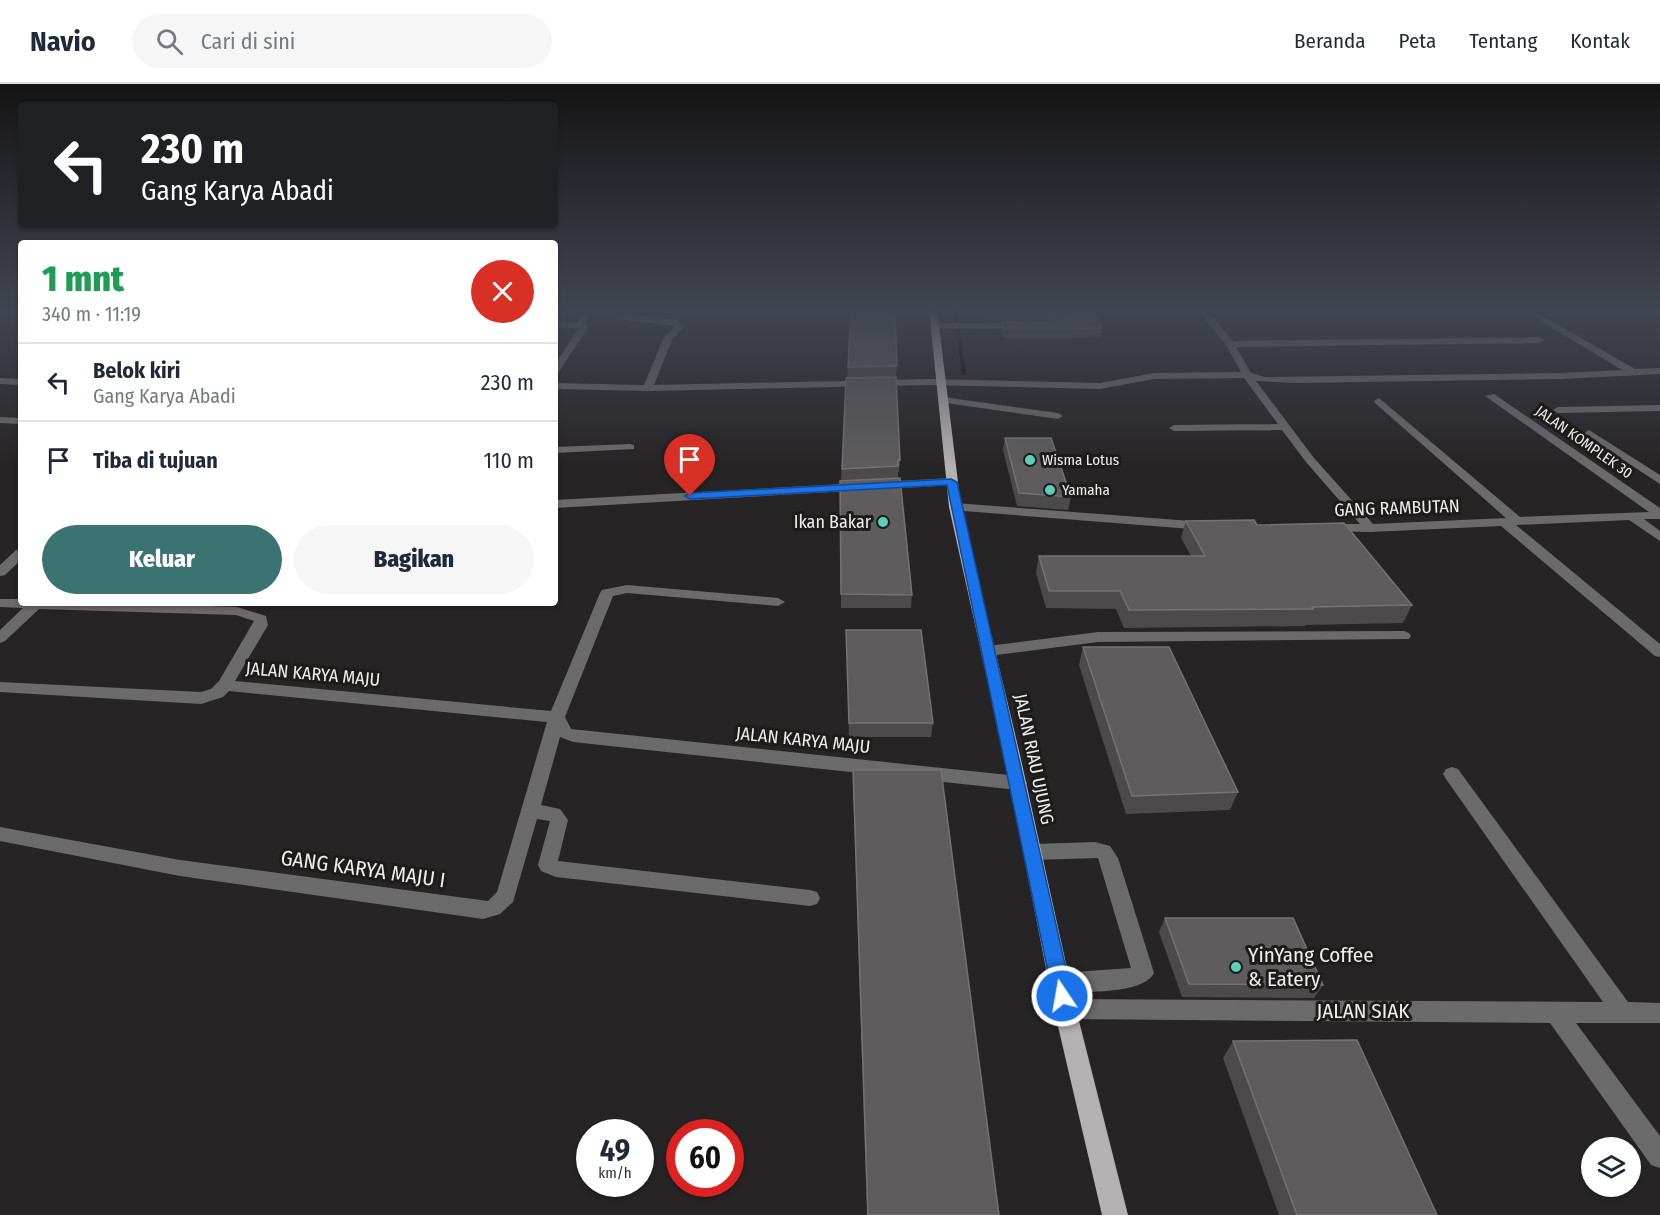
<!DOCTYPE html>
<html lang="id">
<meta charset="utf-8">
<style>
body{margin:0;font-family:"Fira Sans Condensed",sans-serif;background:#f6f6f7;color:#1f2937;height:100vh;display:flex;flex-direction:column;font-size:22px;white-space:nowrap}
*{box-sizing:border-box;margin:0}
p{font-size:20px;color:#747a83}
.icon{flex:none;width:33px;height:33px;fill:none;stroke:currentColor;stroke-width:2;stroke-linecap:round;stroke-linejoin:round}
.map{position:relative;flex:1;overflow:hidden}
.side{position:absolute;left:18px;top:156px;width:540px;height:366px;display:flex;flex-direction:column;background:#fff;border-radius:6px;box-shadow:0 2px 4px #0004}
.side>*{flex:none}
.banner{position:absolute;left:18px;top:18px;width:540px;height:126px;border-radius:6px;box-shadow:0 2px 4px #0004;background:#202124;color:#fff;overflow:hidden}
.controls{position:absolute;left:1581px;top:1053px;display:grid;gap:12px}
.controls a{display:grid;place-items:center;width:60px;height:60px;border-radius:50%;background:#fff;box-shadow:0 2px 4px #0004;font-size:30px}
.speed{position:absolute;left:576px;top:1035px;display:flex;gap:12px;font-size:30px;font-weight:700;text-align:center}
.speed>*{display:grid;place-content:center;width:78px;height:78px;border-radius:50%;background:#fff;box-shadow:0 2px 4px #0004;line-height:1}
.speed small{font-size:15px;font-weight:400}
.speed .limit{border:9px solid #d22;background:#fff;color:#111}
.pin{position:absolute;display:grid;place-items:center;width:51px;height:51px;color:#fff;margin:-62px -26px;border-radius:50% 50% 50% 0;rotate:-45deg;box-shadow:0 0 6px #0007}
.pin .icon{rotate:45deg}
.me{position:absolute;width:66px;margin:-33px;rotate:348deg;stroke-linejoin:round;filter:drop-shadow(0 0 4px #0008)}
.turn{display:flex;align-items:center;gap:21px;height:126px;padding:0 24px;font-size:27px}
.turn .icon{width:78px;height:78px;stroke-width:2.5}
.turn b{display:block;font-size:42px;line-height:51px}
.round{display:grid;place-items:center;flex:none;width:63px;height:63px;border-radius:32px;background:#f6f6f7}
.head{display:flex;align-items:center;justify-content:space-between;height:102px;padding:0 24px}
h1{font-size:36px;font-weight:800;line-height:45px;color:#1e9e55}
.cta{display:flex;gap:12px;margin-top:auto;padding:12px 24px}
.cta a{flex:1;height:69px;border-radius:36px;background:#3a7372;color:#fff;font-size:24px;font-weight:800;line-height:69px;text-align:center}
.cta a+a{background:#f6f6f7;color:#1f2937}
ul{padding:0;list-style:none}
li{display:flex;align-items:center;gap:18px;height:78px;padding:0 24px;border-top:2px solid #e0e1e3}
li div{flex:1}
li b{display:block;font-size:22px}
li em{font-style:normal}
header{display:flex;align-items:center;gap:36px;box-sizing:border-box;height:84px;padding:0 30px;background:#fff;border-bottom:2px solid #e0e1e3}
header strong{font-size:28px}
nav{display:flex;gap:33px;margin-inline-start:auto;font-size:21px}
.search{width:420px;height:54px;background:#f6f6f7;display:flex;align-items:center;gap:15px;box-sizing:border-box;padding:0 21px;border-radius:33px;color:#747a83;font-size:22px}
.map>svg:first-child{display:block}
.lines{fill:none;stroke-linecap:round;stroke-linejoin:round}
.stream{stroke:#1e000a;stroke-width:4}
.minor{fill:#6c6b6b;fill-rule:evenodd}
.major{fill:#b5b1b2;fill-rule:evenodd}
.wall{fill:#4d4a4b}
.building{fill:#5e5c5c;stroke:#757273;stroke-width:1.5}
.route{fill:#1a73e8;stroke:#114b97;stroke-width:1.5}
.poi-dot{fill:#5cceba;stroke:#1e1b1b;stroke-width:2}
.labels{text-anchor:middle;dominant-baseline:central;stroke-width:6;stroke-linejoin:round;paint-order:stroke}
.far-street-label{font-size:15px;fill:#eeecec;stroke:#1e1b1b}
.far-poi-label{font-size:15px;fill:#eeecec;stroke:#1e1b1b;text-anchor:start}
.street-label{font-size:18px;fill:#eeecec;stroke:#1e1b1b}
.poi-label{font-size:18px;fill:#eeecec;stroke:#1e1b1b;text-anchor:end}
.near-street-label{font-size:21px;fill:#eeecec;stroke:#1e1b1b}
.near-poi-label{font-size:21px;fill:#eeecec;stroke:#1e1b1b;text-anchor:start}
</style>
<header>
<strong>Navio</strong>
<div class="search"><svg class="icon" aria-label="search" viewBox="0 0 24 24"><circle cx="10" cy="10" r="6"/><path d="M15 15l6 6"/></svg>Cari di sini</div>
<nav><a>Beranda</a><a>Peta</a><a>Tentang</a><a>Kontak</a></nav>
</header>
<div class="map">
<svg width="1660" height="1131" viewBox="0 0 1660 1131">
<rect width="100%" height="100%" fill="#272425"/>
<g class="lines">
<!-- stream -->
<g class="stream">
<path d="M955,225L957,238"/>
<path d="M958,246L964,289"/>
</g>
<!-- minor -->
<g class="minor">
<path d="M586,225H594L585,239L589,242L558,289L555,290V280L579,244L555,243V237L576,239Z"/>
<path d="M1197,225H1206L1233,257L1539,253L1544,256L1539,259L1236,263L1251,289L1265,293L1561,289L1622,286L1521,225H1531L1635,285L1660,284V290L1561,295L1294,299L1256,297L1314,374L1373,440L1506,434L1375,319L1374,317L1379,314L1520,433L1649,428L1485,312L1494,310L1660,424V435H1644L1660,447V457L1629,436L1516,441L1660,560V573L1655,572L1501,442L1370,448L1323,447L1321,444L1323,441L1327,440H1360L1306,378L1282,346L1174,347L1169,344L1174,341L1278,340L1244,294L1154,295L1100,305L930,301L648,307L555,305V299L644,301L663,255L675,242L617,235L616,233L620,230L677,236L685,241L672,256L654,301L930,295L1100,299L1154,289L1241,288L1226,261Z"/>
<path d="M1337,225H1476V226L1472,229L1341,228Z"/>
<path d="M935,239H1022L1026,242L1022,245L932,244L931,242Z"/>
<path d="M0,294L21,295V301L0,300Z"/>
<path d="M943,313L1058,329L1063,332L1058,335L939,318L938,316Z"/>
<path d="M1660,321V327L1558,329L1553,326L1558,323Z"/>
<path d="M0,333L21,334V340L0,339Z"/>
<path d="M1589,346L1660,391V400L1585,351L1584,349Z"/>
<path d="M630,360L634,361V365L555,369V363Z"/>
<path d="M951,394L957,398L955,401L555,424V416Z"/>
<path d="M955,419L1204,438L1210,442L1204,446L951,426L949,423L951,420Z"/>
<path d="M21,465V476L5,491L0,492V481L16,466Z"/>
<path d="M627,501L778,514L785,518L778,522L627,509L613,512L565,633L571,645L1018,692L1024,694L1027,699L1024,704L1018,706L573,658L560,653L541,721L560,725L568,736L558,777L810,806L817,808L820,814L817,820L810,822L556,793L541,787L538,781L550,737L537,735L513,818L500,830L483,835L180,792L0,757V743L180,776L488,817L497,808L547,638L229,607L223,613L201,620L0,608V598L201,608L211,605L219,597L254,537L236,531L39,525L5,557L0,559V546L23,524L0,523V515H21V519H131L237,523L266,532L268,541L235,597L551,627L600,509L602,506Z"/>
<path d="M1404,547L1409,549L1411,552L1409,555L1098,558L988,572L980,567L988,562L1098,548Z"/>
<path d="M1452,683L1458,685L1628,918L1660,919V939H1576L1660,1052V1084L1651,1081L1550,939L1065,935L1057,932L1054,925L1057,918L1065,915L1603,918L1446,695L1443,690L1446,685Z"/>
<path d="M1095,758L1110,762L1118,774L1154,889C1143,911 1083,907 1060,909L1052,906L1049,899L1052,892L1060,889L1131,884L1098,774L1032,776L1025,773L1023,768L1025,763L1032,760Z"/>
</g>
<!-- major -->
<path class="major" d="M929,225H937L961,423L1020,671L1076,925L1128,1131H1102L1054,925L1004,671L949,423Z"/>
</g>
<!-- wall -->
<g class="wall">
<path d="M981,225H1092L1102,244L1100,253L1067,254H1003L1001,247L1002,238L1059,239L1058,238L984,236Z"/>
<path d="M897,282L896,293L900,376L899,388H898V394L912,511L911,524H841L840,410L841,397L848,283Z"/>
<path d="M1005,354L1071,413L1068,426L1017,422L1003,366Z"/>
<path d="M1186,437L1257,441L1412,521L1403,539L1306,541L1305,542L1124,544L1116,525L1046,524L1036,489L1039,472H1191L1181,454Z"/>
<path d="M846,546L933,639L931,653H849Z"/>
<path d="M1083,563L1238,708L1230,726L1126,730L1079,581Z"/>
<path d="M853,686L999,1131H867L853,700Z"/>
<path d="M1165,834L1323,901L1314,914L1182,913L1159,848Z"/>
<path d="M1233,957L1437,1131H1279L1223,974Z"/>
</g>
<!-- building -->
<g class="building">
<path d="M851,225H895L897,282L848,283Z"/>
<path d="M984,225H1092L1102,244L1069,245H1004L1002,238L1059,239L1066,234L1059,229L985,227Z"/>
<path d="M896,293L900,376H898V382L842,385L846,294Z"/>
<path d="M1005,354H1051L1071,413L1019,409Z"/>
<path d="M900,394L912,511L841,510L840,397Z"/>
<path d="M1254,436L1257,441L1344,439L1412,521L1312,523L1313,525L1129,526L1120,507H1049L1039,472H1205L1186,437Z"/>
<path d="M846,546H921L933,639H849Z"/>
<path d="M1083,563H1169L1238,708L1132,712Z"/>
<path d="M853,686H941L999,1131H868Z"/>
<path d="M1165,834H1293L1323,901L1189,900Z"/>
<path d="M1357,956L1437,1131H1297L1233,957Z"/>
</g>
<!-- sky -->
<linearGradient id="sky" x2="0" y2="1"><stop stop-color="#151414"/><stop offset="0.59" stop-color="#414551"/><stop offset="1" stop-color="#414551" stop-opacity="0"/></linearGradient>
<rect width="1660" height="383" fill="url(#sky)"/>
<!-- route -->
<path class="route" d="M951,395L957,398L1072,912L1069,918L1062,921L1056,918L1053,912L947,401L690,415L685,412L690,409Z"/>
<!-- markers -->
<g class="poi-dot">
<circle cx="1030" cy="376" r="6"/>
<circle cx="1050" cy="406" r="6"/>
<circle cx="883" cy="438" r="6"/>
<circle cx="1236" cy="883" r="6"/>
</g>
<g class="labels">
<!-- far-street labels -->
<g class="far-street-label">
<text transform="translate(1584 358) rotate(35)">JALAN KOMPLEK 30</text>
</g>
<!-- far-poi labels -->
<g class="far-poi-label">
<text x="1042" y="376">Wisma Lotus</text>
<text x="1062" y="406">Yamaha</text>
</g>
<!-- street labels -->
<g class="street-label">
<text transform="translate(1397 424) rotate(-2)">GANG RAMBUTAN</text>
<text transform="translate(313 590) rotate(5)">JALAN KARYA MAJU</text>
<text transform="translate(803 656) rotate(6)">JALAN KARYA MAJU</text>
<text transform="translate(1034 675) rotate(78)">JALAN RIAU UJUNG</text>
</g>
<!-- poi labels -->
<g class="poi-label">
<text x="871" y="438">Ikan Bakar</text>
</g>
<!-- near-street labels -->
<g class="near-street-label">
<text transform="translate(363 785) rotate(8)">GANG KARYA MAJU I</text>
<text x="1363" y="927">JALAN SIAK</text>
</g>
<!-- near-poi labels -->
<g class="near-poi-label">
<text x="1248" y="871">YinYang Coffee<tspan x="1248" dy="24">&amp; Eatery</tspan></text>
</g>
</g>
</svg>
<div class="controls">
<a><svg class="icon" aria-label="layers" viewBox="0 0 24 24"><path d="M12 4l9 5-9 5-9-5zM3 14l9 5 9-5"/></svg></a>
</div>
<div class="speed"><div>49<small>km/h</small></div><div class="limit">60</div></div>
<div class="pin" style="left:690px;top:412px;background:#d93025"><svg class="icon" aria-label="arrive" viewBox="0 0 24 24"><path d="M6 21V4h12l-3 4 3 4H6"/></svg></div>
<svg class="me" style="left:1062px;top:912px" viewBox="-20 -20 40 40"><circle r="17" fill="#1a73e8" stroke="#fff" stroke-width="3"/><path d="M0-11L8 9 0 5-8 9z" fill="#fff"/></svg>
<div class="banner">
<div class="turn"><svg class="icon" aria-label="left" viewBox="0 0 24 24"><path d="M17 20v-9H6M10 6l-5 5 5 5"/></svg><div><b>230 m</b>Gang Karya Abadi</div></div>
</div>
<section class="side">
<div class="head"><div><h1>1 mnt</h1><p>340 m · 11:19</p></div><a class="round" style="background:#d93025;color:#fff"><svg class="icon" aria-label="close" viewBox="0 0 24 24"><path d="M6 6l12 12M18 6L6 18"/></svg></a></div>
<ul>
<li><svg class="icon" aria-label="left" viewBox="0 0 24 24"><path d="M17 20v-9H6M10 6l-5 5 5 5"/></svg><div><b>Belok kiri</b><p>Gang Karya Abadi</p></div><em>230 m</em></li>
<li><svg class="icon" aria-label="arrive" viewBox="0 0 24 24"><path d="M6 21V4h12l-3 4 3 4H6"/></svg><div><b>Tiba di tujuan</b></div><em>110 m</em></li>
</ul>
<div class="cta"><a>Keluar</a><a>Bagikan</a></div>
</section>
</div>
